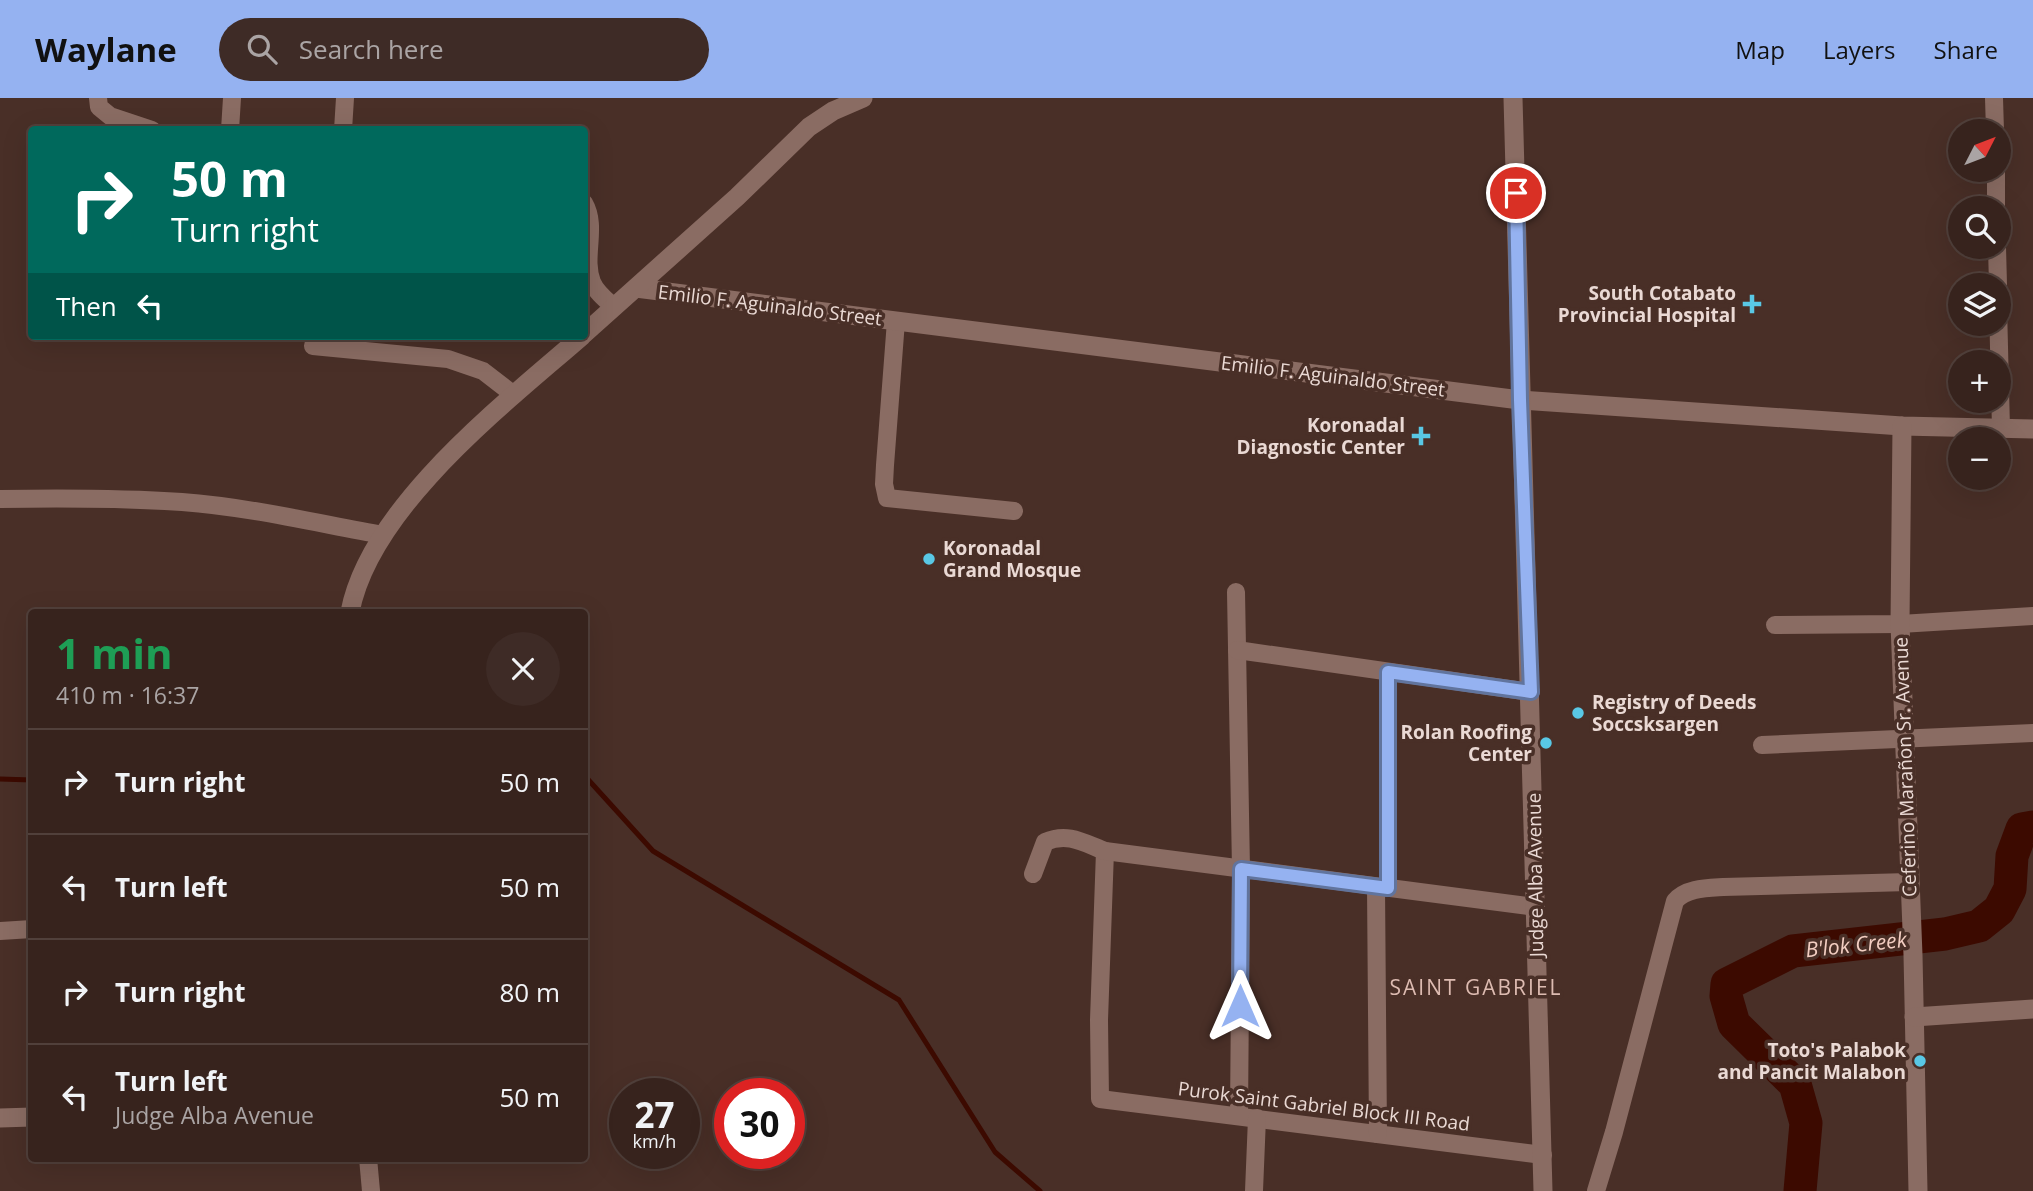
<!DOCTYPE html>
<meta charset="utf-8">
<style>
body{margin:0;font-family:"Open Sans",sans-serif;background:#3e2b26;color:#f1f3f6;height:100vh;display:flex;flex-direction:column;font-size:26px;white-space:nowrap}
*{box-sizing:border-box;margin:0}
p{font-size:23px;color:#aaa4a4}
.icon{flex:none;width:38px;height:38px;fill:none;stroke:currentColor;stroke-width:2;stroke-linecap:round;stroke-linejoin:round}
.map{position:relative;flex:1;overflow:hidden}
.drawer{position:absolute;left:28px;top:511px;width:560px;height:553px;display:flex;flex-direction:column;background:#37231d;border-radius:7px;box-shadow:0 7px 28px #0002,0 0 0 2px #51403b}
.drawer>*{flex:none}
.top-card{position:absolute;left:28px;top:28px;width:560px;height:214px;border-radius:7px;box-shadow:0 7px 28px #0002,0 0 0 2px #51403b;background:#00695c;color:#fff;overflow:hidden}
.needle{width:46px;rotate:48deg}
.tools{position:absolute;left:1948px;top:21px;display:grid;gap:14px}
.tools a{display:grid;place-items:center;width:63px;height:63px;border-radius:50%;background:#37231d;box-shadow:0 7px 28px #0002,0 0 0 2px #51403b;font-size:35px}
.speed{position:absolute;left:609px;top:980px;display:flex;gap:14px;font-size:35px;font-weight:700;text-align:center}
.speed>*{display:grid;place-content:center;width:91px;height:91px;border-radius:50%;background:#37231d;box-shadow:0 7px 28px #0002,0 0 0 2px #51403b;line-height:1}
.speed small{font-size:18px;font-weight:400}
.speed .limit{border:10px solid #d22;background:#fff;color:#111}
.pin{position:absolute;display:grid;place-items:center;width:60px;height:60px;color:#fff;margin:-30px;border:4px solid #fff;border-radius:50%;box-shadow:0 2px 7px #0007}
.me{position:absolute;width:77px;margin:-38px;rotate:0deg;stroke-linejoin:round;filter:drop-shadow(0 0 5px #0008)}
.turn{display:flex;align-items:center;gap:24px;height:147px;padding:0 28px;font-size:32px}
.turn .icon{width:91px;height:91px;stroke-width:2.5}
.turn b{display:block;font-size:49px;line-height:60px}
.then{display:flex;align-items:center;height:66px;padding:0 28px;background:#0003;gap:14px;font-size:26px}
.round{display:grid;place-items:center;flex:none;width:74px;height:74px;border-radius:37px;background:#3e2b26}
.headline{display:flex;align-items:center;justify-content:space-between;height:119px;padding:0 28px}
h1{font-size:42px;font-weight:700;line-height:52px;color:#1e9e55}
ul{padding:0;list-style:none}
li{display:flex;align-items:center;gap:21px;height:105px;padding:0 28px;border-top:2px solid #51403b}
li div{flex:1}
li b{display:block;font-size:26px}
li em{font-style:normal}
header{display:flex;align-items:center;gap:42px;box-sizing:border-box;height:98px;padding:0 35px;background:#95b2f1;color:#111}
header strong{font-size:33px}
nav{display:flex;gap:38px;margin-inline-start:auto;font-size:24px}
.search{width:490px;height:63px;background:#3e2b26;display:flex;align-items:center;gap:18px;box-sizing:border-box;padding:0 24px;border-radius:38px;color:#aaa4a4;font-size:26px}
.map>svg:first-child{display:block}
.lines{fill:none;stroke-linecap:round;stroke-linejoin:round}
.stream{stroke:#3c0a00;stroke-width:5}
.river{stroke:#3c0a00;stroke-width:33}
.minor{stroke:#8a6c63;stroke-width:18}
.tertiary{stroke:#8a6c63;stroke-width:19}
.secondary{stroke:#8a6c63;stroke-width:19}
.route-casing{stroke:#61749d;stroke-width:18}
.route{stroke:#95b2f1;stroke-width:12}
.poi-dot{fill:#59c8e5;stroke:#492f27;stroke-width:2.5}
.labels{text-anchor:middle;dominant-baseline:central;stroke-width:7;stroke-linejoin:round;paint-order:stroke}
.poi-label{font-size:19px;font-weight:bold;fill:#ead9d4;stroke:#492f27;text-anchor:end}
.street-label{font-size:19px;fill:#ead9d4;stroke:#492f27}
.water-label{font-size:21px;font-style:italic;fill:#f3cec2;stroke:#492f27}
.neighbourhood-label{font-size:21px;letter-spacing:2px;fill:#ddbbb1;stroke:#492f27}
</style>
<header>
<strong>Waylane</strong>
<div class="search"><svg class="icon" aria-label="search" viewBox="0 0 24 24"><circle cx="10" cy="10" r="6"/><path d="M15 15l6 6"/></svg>Search here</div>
<nav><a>Map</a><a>Layers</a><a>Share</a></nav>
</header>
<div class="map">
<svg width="2033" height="1093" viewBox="0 0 2033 1093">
<rect width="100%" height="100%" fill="#492f27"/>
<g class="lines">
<!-- stream -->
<g class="stream">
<path d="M584,677L653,753L899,902L995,1054L1040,1093"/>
<path d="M0,681L32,682"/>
</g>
<!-- river -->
<path class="river" d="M1800,1093L1806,1025L1795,986L1734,926L1726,898L1727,886L1793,853L1945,836L1979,828L1999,812L2010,791L2012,758L2022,731L2033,729"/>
<!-- minor -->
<g class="minor">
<path d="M98,0L99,9L110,18L152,32"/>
<path d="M1994,0L1995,33"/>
<path d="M230,32L232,0"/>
<path d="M343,32L345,0"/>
<path d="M1996,72V110"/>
<path d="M584,105C598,129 582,159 592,184C596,194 606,202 614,209"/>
<path d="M1997,149L1998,187"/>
<path d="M1998,208L2001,331"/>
<path d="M896,223L885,367L884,386L887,400L1014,413"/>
<path d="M313,248L448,261L483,273L514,297"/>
<path d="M0,401C61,400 121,400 182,404C249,409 316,425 383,437"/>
<path d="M1236,494L1241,771L1239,1018"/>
<path d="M1775,527L1900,526L2033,518"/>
<path d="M1237,552L1531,594"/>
<path d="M1762,647L2033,635"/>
<path d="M1105,753L1099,922L1100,1001L1543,1057"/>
<path d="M1033,776L1045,744C1068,734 1084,745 1105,753L1536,809"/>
<path d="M1376,789L1378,1036"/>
<path d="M1388,790V574"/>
<path d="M0,833L32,831"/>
<path d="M368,1060L371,1093"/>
<path d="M1254,1093L1257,1020"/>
<path d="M1596,1093L1614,1034L1675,803C1686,790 1707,790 1723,789L1909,784"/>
</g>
<!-- tertiary -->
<g class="tertiary">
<path d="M636,190L1520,302L1902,328L2033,331"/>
<path d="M584,236L737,99L809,29L833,13L863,0"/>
<path d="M1902,328L1900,526L1913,857L1918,1093"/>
<path d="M350,514C370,409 504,306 582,238"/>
<path d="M1914,919L2033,911"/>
<path d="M0,1020L32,1019"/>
</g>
<!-- secondary -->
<path class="secondary" d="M1513,0L1543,1093"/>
</g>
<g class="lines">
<defs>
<path id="route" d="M1240,908L1241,771L1388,790V574L1531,594L1520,302L1516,95"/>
</defs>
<!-- route casing -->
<use href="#route" class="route-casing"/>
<!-- route -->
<use href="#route" class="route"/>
</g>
<!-- markers -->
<g class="poi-dot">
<path d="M1748.5 195.5h7v7h7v7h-7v7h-7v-7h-7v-7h7z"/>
<path d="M1417.5 327.5h7v7h7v7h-7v7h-7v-7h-7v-7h7z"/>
<circle cx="929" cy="461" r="7"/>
<circle cx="1578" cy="615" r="7"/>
<circle cx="1546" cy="645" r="7"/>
<circle cx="1920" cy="963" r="7"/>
</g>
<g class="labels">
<!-- poi labels -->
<g class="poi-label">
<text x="1736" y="195">South Cotabato<tspan x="1736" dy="22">Provincial Hospital</tspan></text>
<text x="1405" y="327">Koronadal<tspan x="1405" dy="22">Diagnostic Center</tspan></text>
<text x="943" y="450" text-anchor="start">Koronadal<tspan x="943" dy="22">Grand Mosque</tspan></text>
<text x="1592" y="604" text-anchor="start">Registry of Deeds<tspan x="1592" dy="22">Soccsksargen</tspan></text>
<text x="1532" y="634">Rolan Roofing<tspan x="1532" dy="22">Center</tspan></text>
<text x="1906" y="952">Toto's Palabok<tspan x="1906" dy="22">and Pancit Malabon</tspan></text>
</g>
<!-- street labels -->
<g class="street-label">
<text transform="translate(770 207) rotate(7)">Emilio F. Aguinaldo Street</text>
<text transform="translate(1333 278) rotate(7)">Emilio F. Aguinaldo Street</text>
<text transform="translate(1905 669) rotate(-92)">Ceferino Marañon Sr. Avenue</text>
<text transform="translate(1535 777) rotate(-91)">Judge Alba Avenue</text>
<text transform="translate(1324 1008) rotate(7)">Purok Saint Gabriel Block III Road</text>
</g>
<!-- water labels -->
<g class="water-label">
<text transform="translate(1856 846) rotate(-6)">B'lok Creek</text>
</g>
<!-- neighbourhood labels -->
<g class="neighbourhood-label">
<text x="1476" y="889">SAINT GABRIEL</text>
</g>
</g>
</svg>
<div class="tools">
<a><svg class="needle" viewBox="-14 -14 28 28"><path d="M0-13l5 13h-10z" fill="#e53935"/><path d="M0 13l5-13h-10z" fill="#aaa4a4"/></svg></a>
<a><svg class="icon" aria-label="search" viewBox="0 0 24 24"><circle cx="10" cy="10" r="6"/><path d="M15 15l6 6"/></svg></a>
<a><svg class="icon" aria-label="layers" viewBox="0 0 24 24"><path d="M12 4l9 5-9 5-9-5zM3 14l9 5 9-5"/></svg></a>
<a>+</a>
<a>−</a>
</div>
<div class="speed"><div>27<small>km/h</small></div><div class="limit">30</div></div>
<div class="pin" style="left:1516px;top:95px;background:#d93025"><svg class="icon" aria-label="arrive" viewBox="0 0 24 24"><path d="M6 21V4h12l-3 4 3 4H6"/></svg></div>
<svg class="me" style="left:1240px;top:908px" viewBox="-20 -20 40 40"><path d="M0-17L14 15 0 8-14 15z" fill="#95b2f1" stroke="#fff" stroke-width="4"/></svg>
<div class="top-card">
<div class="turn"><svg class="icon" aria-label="right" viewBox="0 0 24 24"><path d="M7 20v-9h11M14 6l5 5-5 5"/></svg><div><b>50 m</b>Turn right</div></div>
<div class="then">Then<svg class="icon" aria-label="left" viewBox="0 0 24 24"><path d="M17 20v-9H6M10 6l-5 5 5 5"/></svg></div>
</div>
<section class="drawer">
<div class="headline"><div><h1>1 min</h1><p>410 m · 16:37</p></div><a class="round"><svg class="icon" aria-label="close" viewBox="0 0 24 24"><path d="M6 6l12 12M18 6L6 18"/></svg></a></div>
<ul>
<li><svg class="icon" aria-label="right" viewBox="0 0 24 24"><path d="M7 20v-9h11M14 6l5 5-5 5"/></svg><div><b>Turn right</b></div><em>50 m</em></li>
<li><svg class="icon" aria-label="left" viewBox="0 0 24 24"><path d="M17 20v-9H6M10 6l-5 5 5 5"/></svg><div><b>Turn left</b></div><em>50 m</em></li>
<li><svg class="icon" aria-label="right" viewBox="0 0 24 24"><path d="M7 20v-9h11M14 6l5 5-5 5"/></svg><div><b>Turn right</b></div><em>80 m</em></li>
<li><svg class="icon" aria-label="left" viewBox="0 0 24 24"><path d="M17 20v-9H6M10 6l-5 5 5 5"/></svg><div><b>Turn left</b><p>Judge Alba Avenue</p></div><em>50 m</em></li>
</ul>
</section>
</div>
